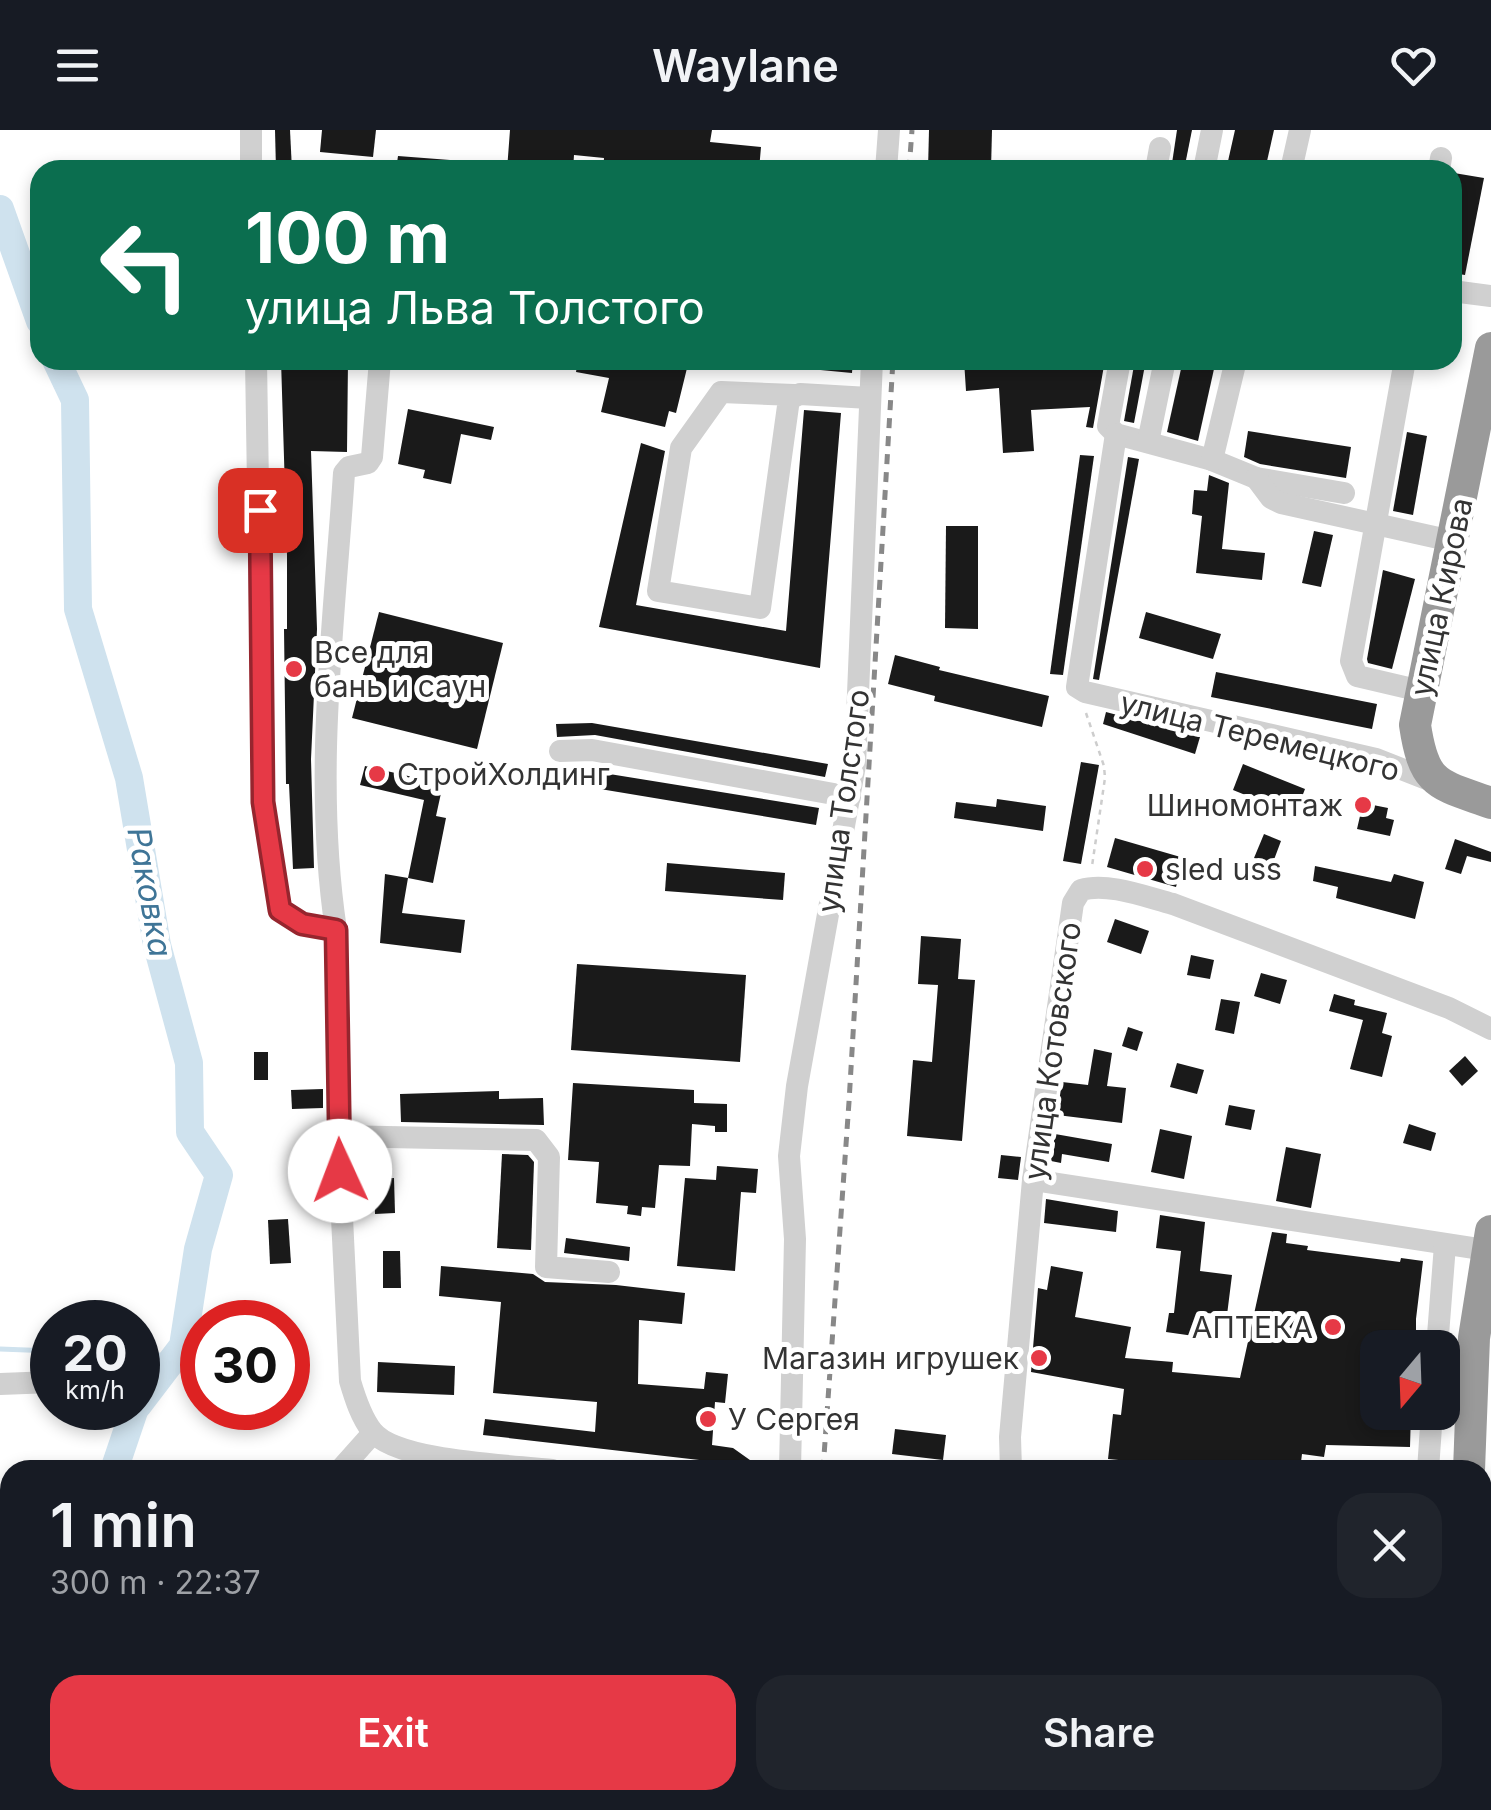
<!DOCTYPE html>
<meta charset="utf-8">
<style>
body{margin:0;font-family:Inter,sans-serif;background:#20242c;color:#f1f3f6;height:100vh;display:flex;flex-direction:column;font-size:38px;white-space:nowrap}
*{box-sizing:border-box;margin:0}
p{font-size:32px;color:#9ea1a6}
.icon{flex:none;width:55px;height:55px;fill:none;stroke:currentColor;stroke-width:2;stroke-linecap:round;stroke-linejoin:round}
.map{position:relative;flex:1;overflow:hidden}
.sheet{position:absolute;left:0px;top:1330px;width:1492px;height:350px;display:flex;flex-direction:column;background:#171b24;border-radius:30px 30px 0 0;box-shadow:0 5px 15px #0003}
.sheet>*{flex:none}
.top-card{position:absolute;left:30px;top:30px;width:1432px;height:210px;border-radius:30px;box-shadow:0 5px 15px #0003;background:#0b6e4f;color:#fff;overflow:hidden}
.needle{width:65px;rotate:199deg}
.fabs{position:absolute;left:1360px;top:1200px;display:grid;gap:20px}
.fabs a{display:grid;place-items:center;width:100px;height:100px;border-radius:20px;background:#171b24;box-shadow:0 5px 15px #0003;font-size:50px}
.speed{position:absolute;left:30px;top:1170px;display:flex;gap:20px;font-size:50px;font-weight:700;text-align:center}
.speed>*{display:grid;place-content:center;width:130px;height:130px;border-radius:50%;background:#171b24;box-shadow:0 5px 15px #0003;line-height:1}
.speed small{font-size:25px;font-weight:400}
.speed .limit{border:15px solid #d22;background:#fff;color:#111}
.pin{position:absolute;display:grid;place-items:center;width:85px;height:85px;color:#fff;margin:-42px;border-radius:20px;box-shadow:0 5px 15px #0006}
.me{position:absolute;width:110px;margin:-55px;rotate:358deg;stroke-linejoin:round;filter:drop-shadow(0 0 8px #0008)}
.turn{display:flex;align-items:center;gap:35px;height:210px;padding:0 50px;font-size:45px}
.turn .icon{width:130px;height:130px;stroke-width:2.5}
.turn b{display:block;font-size:70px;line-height:85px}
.round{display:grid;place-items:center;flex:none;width:105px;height:105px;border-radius:30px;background:#20242c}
.head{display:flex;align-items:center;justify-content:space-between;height:170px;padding:0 50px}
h1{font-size:60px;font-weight:600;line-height:75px}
.cta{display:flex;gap:20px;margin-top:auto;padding:20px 50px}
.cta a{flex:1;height:115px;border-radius:30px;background:#e63946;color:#fff;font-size:40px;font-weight:600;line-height:115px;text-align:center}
.cta a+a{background:#20242c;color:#f1f3f6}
header{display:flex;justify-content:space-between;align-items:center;height:130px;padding:0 50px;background:#171b24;font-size:45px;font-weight:600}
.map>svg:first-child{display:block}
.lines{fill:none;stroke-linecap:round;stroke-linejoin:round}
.stream{stroke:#cfe2ee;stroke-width:5}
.river{stroke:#cfe2ee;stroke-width:28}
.building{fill:#1a1a1a}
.path{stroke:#cdcdcd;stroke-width:2.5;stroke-dasharray:5 5;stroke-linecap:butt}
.minor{stroke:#d0d0d0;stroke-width:22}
.highway{stroke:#9a9a9a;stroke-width:32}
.rail{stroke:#888;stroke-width:5;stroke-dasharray:10 8;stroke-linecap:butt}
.route-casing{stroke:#96252e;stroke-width:25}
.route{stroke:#e63946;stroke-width:18}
.poi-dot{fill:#e63946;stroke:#fff;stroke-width:4}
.labels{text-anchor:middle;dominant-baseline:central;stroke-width:10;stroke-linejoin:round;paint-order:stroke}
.street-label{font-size:30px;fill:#333;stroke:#fff}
.poi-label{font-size:30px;fill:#333;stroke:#fff;text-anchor:start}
.water-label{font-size:32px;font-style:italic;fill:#3f7597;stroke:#fff}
</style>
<header><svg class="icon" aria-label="menu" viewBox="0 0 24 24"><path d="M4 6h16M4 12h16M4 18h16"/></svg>Waylane<svg class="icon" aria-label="heart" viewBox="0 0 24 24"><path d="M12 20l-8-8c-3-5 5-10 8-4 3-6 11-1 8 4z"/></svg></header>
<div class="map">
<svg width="1491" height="1680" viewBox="0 0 1491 1680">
<rect width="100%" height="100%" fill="#fff"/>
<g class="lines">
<!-- stream -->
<g class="stream">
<path d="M0,1219L52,1221"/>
<path d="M138,1224L175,1226"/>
</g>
<!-- river -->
<g class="river">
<path d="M0,79L40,191"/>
<path d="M56,230L75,270L78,479L129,648L157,815L189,933L190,1002L219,1045L198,1119L183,1216L138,1275"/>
<path d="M114,1340L135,1278"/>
<path d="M28,1680L29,1670"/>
</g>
</g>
<!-- building -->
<g class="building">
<path d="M275,0H290L292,40H276Z"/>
<path d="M322,0H376L373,27L320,22Z"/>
<path d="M510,0H712L710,12L761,17L759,40H603L604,28L574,25L573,40H507Z"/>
<path d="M929,0H992L991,40H928Z"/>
<path d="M1177,0H1192L1184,40H1171Z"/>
<path d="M1235,0H1274L1265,40H1226Z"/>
<path d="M398,26L463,31L462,40H396Z"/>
<path d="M1454,43L1484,48L1465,145L1452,143Z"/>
<path d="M281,230H348L347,322L311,321L317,499L311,629L314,738L293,739L289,654H286L284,499H287V425Z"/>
<path d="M578,230H689L676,283L669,281L665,297L601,282L609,248L576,242Z"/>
<path d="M810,230H853L852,243L810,239Z"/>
<path d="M964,230H1105L1093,298L1086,297L1090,277L1031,280L1034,321L1003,323L999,258L966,261Z"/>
<path d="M1135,230H1146L1134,293L1124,291Z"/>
<path d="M1183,230H1216L1198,311L1167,302Z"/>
<path d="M408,279L494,297L491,310L461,304L451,354L423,348L425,340L398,334Z"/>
<path d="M804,280L841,283L820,538L599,497L641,313L665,321L636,475L786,501Z"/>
<path d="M1248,301L1351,317L1346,348L1260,334L1244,327Z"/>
<path d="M1407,302L1427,306L1413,385L1393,381Z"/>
<path d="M1080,325L1094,326L1063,545L1050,544Z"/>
<path d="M1128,327L1139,329L1099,550L1093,549Z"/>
<path d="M1209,345L1229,353L1222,419L1265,423L1262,450L1196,443L1202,386L1192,384L1194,360L1207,361Z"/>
<path d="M946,396H978V499L945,498Z"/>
<path d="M1314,401L1333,405L1321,457L1302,453Z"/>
<path d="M1383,440L1415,449L1392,539L1368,533L1367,529Z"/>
<path d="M379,482L503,513L477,619L352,588Z"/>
<path d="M1146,482L1221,504L1213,529L1139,508Z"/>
<path d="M895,525L940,537L939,540L1049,566L1042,597L934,571L935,566L888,554Z"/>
<path d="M1216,542L1377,574L1372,599L1211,567Z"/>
<path d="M1106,582L1200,607L1195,624L1103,594Z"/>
<path d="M592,593L828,634L825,647L595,605L557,607L556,594Z"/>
<path d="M1081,632L1099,635L1081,734L1063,731Z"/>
<path d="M1243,634L1305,659L1295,685L1233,660Z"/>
<path d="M365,636L443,654L436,686L446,688L433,753L408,748L424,670L360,655Z"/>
<path d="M560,636L819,678L816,695L558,652Z"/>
<path d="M997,669L1046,676L1043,701L954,688L956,672L996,677Z"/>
<path d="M1363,673L1388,678L1386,688L1394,690L1390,706L1357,699Z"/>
<path d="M1264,704L1281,711L1272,735L1254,728Z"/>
<path d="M1115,708L1184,728L1176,757L1107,737Z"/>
<path d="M1455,709L1491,722V732L1467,726L1461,744L1445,739Z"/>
<path d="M667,733L785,743L783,770L665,761Z"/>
<path d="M1315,736L1391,752L1394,744L1424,752L1415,789L1336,768L1338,757L1313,751Z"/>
<path d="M385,744L408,748L402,783L465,790L461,823L380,813Z"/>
<path d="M1115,789L1149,801L1141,824L1107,812Z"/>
<path d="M921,806L961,809L958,849L975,850L962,1011L907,1006L913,930L932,932L938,855L918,854Z"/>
<path d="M1191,825L1214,830L1210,849L1187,845Z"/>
<path d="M577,834L746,845L740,932L571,920Z"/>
<path d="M1261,843L1287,850L1280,874L1254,866Z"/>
<path d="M1334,864L1355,870L1354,875L1387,883L1382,903L1392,906L1382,947L1350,939L1363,890L1329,881Z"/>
<path d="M1221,869L1240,872L1234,904L1215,900Z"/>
<path d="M1128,897L1143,902L1137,921L1122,916Z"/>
<path d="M1094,919L1112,923L1107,956L1126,958L1122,993L1057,985L1062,952L1088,955Z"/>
<rect x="254" y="922" width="14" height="28"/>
<path d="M1465,926L1478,941L1462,956L1449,941Z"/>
<path d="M1177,933L1204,940L1197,964L1170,957Z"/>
<path d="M573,953L694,960V973L727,974V1002H715V996L692,994L690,1036L659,1035L655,1078L642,1077L641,1086L627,1084L628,1076L596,1073L599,1032L568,1030Z"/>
<path d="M323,959V978L292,979L291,960Z"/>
<path d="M499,961V969L543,968L544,995L401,992L400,964Z"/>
<path d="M1229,975L1255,980L1251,1000L1225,995Z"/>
<path d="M1409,994L1436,1003L1431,1021L1403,1013Z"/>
<path d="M1160,999L1192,1006L1184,1049L1151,1042Z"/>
<path d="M1055,1004L1112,1014L1109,1032L1062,1024L1061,1033L1051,1031Z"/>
<path d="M1286,1017L1321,1024L1311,1078L1276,1071Z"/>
<path d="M502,1024L528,1025L534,1032L531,1120L497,1118Z"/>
<path d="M1001,1025L1021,1027L1018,1050L998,1048Z"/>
<path d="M717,1036L758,1039L756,1063L741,1062L735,1141L677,1136L685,1048L716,1050Z"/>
<path d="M394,1048L395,1083L375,1084L374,1049Z"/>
<path d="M1046,1069L1118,1081L1116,1102L1044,1093Z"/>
<path d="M1160,1085L1205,1092L1200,1141L1232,1145L1227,1185L1197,1182L1194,1206L1166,1202L1169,1183H1174L1181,1121L1156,1118Z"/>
<path d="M288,1089L291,1133L270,1134L268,1090Z"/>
<path d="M1272,1102L1287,1104L1286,1113L1308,1116L1307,1120L1400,1132L1401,1128L1423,1131L1416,1189V1218H1378V1282H1411L1410,1317L1326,1315L1324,1327L1302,1324L1300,1340H1128L1129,1331L1108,1329L1113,1284L1121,1285L1124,1259L1031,1242L1038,1158L1047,1160L1051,1136L1083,1142L1075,1187L1131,1197L1125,1228L1173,1232L1172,1242L1240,1248Z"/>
<path d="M566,1108L630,1117L629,1131L564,1123Z"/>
<path d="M383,1121H400L401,1158H383Z"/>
<path d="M441,1136L533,1144L545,1152L616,1155L685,1163L682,1194L639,1190L638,1254L704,1259L706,1242L728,1244L725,1273L715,1272L712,1315L733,1318L764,1340H743L734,1334L483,1305L485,1289L595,1302L597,1272L493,1263L501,1172L439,1166Z"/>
<path d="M378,1232L455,1236L454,1265L377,1262Z"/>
<path d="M895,1299L946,1305L943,1330L892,1324Z"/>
</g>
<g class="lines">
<!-- path -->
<path class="path" d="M1086,583L1104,636L1105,648L1092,736"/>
<!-- minor -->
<g class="minor">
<path d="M251,0V40"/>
<path d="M886,40L889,0"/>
<path d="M1156,40L1160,18"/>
<path d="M1204,40L1212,0"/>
<path d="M1291,40L1300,0"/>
<path d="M1439,40L1441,28"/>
<path d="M1452,161L1491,166"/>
<path d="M256,230L263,671L280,780L302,794L336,800L338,1006L350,1251C355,1268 361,1287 372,1301C396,1332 511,1335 552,1340"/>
<path d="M1120,230L1108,296L1116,304L1212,330L1256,348L1344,363"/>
<path d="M1405,230L1351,531L1357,546L1421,561"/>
<path d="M794,265L721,262L681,318L658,461L760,478L789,269L800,264L869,268"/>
<path d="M1116,304L1077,557L1085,562L1376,629L1437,653"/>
<path d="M1148,312L1165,230"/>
<path d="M1212,330L1236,230"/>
<path d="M1256,348L1271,368L1281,373L1452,411"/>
<path d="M560,621L592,620L850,667"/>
<path d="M336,800C313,647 334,496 344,343L349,337L368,333L372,327L380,230"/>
<path d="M338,1006L536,1010L549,1027L546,1137L609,1142"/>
<path d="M1033,1050L1486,1120"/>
<path d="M1437,1218L1445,1115"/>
<path d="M0,1254L52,1252"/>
<path d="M340,1340L373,1303"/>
<path d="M790,1340L795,1109L789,1026L797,956L855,635L872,230"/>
<path d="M1011,1340L1010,1307L1033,1050L1073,773L1081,760C1108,752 1146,767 1173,774L1449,878L1491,899"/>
<path d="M1428,1340L1432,1282"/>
<path d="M1482,1463L1491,1464"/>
<path d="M1239,1670L1240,1680"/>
<path d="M234,1680L235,1670"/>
<path d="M431,1680L432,1670"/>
</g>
<!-- highway -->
<g class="highway">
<path d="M1491,218L1415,595C1424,656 1438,654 1491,673"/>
<path d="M1469,1340L1474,1208L1491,1101"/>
<path d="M1458,1680V1670"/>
</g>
<!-- rail -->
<g class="rail">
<path d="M909,40L912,0"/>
<path d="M823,1340L849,972L893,230"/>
<path d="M799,1680L800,1670"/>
</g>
</g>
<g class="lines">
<defs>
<path id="route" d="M260,380L263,672L280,780L302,794L336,800L340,1041"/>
</defs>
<!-- route casing -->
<use href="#route" class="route-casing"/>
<!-- route -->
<use href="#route" class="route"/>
</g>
<!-- markers -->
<g class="poi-dot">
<circle cx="294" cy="539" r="10"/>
<circle cx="377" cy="644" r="10"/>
<circle cx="1363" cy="675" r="10"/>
<circle cx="1145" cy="739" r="10"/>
<circle cx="1333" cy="1197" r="10"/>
<circle cx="1039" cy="1228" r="10"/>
<circle cx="708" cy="1289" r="10"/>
</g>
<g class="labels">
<!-- street labels -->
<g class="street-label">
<text transform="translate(1441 467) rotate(-78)">улица Кирова</text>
<text transform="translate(1260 606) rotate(14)">улица Теремецкого</text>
<text transform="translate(843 671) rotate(-82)">улица Толстого</text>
<text transform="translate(1052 921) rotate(-82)">улица Котовского</text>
</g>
<!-- poi labels -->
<g class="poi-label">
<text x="314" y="522">Все для<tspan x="314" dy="34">бань и саун</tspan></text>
<text x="397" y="644">СтройХолдинг</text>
<text x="1343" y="675" text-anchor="end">Шиномонтаж</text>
<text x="1165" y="739">sled uss</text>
<text x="1313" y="1197" text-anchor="end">АПТЕКА</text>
<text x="1019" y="1228" text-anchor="end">Магазин игрушек</text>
<text x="728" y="1289">У Сергея</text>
</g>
<!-- water labels -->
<g class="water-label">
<text transform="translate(150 762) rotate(80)">Раковка</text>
</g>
</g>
</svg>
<div class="fabs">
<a><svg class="needle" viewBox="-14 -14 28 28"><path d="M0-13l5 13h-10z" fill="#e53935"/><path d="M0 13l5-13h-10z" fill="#9ea1a6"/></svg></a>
</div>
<div class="speed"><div>20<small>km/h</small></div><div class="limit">30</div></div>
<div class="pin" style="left:260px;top:380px;background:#d93025"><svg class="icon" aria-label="arrive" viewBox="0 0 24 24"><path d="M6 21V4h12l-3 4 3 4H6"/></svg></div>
<svg class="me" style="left:340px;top:1041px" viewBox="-20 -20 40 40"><circle r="19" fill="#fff"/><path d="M0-13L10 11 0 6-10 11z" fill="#e63946"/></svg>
<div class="top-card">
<div class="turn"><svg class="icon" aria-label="left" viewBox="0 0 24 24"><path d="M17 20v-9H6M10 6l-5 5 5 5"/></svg><div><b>100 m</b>улица Льва Толстого</div></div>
</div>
<section class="sheet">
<div class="head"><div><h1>1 min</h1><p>300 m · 22:37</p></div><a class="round"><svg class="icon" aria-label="close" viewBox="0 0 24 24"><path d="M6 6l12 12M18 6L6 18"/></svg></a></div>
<div class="cta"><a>Exit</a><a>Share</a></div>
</section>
</div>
